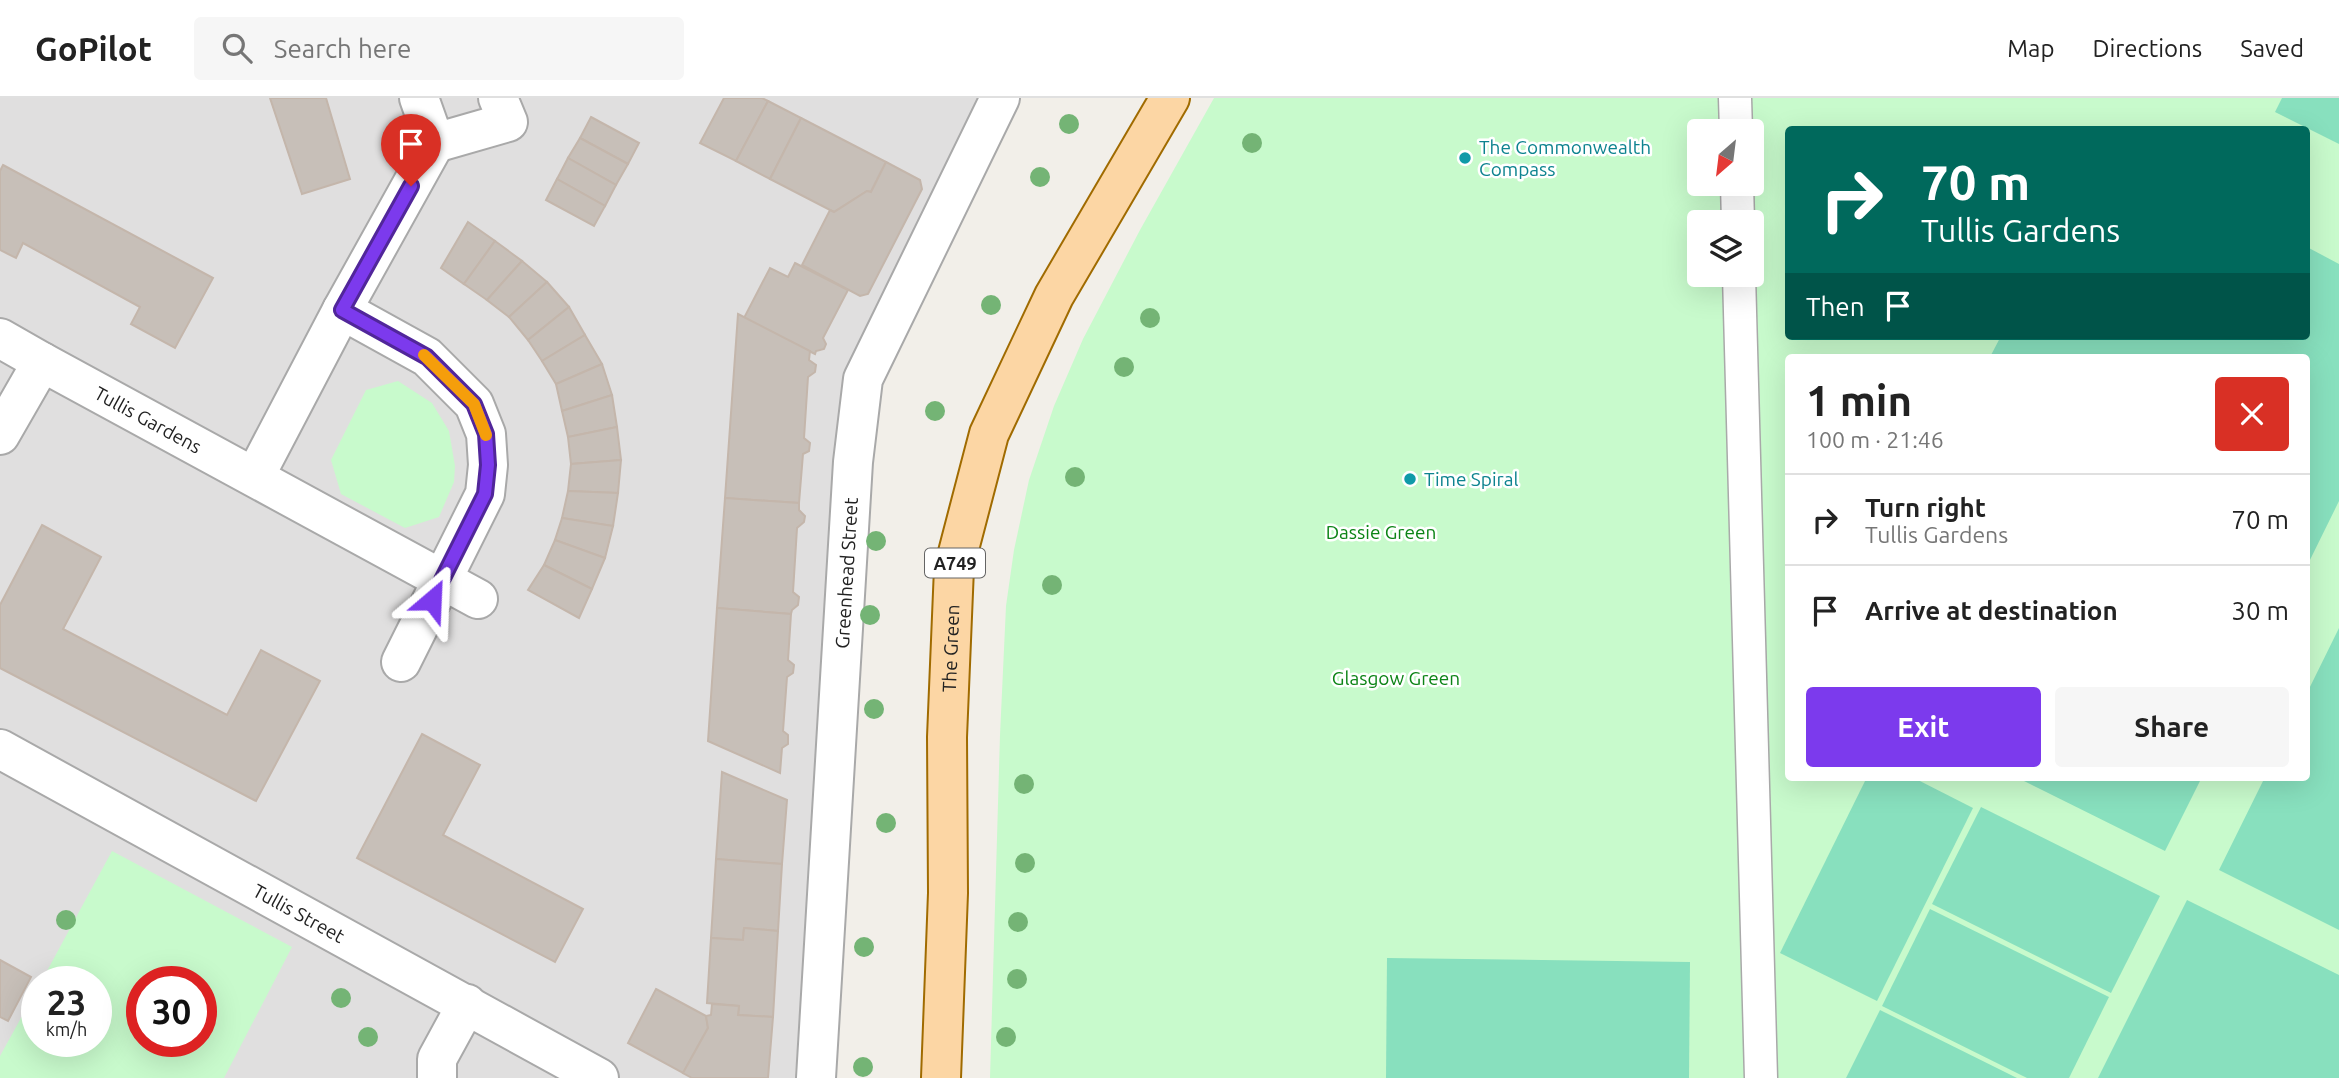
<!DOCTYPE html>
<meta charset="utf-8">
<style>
body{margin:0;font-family:Ubuntu,sans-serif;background:#f6f6f6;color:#222;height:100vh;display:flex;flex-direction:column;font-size:26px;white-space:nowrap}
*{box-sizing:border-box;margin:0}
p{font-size:23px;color:#767676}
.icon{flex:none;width:38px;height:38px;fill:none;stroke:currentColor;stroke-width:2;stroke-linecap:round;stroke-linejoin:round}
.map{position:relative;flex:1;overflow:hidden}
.drawer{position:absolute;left:1785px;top:256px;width:525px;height:427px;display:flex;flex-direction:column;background:#fff;border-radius:7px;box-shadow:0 7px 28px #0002}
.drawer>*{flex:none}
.hud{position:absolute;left:1785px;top:28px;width:525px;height:214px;border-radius:7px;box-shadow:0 7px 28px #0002;background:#00695c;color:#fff;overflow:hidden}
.needle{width:46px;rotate:208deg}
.tools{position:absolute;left:1687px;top:21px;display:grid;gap:14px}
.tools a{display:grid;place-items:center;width:77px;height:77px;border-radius:7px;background:#fff;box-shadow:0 7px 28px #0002;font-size:35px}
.speed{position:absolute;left:21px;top:868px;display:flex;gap:14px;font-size:35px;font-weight:700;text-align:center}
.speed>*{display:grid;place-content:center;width:91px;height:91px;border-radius:50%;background:#fff;box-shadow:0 7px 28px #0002;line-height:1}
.speed small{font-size:18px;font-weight:400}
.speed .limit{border:10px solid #d22;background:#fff;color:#111}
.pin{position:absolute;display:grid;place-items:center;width:60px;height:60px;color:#fff;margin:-72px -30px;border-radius:50% 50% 50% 0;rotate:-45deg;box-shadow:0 0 7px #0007}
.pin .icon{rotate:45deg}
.me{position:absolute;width:77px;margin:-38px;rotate:26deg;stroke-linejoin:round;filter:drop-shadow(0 0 5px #0008)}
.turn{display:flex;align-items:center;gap:24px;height:147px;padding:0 21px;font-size:32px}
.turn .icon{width:91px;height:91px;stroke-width:2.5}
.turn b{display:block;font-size:49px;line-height:60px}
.then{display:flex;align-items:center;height:66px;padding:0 21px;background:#0003;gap:14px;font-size:26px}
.round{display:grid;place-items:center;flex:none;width:74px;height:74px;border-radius:7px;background:#f6f6f6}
.head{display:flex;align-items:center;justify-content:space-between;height:119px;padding:0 21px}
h1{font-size:42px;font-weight:600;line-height:52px}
.action{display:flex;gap:14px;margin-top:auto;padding:14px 21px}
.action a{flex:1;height:80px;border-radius:7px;background:#7c3aed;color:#fff;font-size:28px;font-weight:600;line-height:80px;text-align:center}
.action a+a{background:#f6f6f6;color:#222}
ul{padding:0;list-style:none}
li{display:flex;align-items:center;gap:21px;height:91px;padding:0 21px;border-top:2px solid #e0e0e0}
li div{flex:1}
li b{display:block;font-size:26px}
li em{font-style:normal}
header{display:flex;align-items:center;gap:42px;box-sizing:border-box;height:98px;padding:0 35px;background:#fff;border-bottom:2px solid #e0e0e0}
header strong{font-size:33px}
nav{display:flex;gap:38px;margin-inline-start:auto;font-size:24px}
.search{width:490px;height:63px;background:#f6f6f6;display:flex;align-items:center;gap:18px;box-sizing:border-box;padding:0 24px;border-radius:7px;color:#767676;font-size:26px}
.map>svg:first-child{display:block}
.residential{fill:#e0dfdf;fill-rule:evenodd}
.park{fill:#c8facc;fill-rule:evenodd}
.pitch{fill:#88e0be}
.building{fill:#c7bfb8;stroke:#c4b6ab;stroke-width:2}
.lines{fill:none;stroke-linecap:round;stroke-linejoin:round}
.pedestrian-casing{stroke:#a9a9a9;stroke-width:35}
.minor-casing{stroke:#a9a9a9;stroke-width:42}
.primary-casing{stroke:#a06b00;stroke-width:42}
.pedestrian{stroke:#fff;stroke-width:32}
.minor{stroke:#fff;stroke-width:38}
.primary{stroke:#fcd6a4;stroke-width:38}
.tree{fill:#74b475}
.route-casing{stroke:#51269a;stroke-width:18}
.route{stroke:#7c3aed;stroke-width:12}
.slow{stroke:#f59e0b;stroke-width:12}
.culture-dot{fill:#0f9aa8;stroke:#fff;stroke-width:2.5}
.labels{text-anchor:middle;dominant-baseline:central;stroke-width:5;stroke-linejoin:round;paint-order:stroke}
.shield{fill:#fff;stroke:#646464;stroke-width:2}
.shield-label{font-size:18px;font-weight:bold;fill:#222}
.culture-label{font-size:19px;fill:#0d838f;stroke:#fff;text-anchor:start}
.street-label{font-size:19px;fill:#222;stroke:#fff}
.park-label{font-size:19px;fill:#0c8416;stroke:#fff}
</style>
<header>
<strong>GoPilot</strong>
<div class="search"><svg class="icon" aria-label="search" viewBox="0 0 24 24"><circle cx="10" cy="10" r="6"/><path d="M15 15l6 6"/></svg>Search here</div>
<nav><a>Map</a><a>Directions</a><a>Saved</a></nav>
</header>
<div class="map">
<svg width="2339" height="980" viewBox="0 0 2339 980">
<rect width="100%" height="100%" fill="#f2efe9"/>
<!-- residential -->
<path class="residential" d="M0,0H989L846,291L795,980H0ZM37,884H96V943H37ZM142,884H201V943H142Z"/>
<!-- park -->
<g class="park">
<path d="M1214,0H2339V980H990L1000,637L1006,508L1014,452L1029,382L1054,308L1083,241L1140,132ZM1788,32H2306V238H1788ZM1699,33H1752V86H1699ZM1699,124H1752V177H1699ZM1788,259H2306V679H1788Z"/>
<path d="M398,283L432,305L449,333L455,368L454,384L439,419L405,430L341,396L331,362L366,292Z"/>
<path d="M112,753L292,849L224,980H0V958L37,891V943H96V884H41ZM142,884H201V943H142Z"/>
</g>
<!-- pitch -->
<g class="pitch">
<path d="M2282,0H2339V46L2275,14Z"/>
<path d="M2307,149L2339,166V403L2307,468L2306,259H1990L2001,238H2306Z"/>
<path d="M2339,530V832L2219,772L2265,679H2306L2307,595Z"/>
<path d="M1867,679H1912L1973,710L1877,903L1780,855Z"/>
<path d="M2016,679H2202L2165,753Z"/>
<path d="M1981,709L2160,798L2111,895L1932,806Z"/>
<path d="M2187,802L2339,877V980H2098Z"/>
<path d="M1930,811L2109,899L2069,980H2027L1882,908Z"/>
<path d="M1387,860L1690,864L1689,980H1386Z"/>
<path d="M1880,912L2017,980H1846Z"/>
</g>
<!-- building -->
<g class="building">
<path d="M270,0H326L350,81L302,96Z"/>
<path d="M724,0H762L768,3L736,63L700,45Z"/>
<path d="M768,3L801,20L770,81L736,63Z"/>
<path d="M591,19L639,45L628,66L580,40Z"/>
<path d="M801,20L886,64L871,94L867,93L834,114L770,81Z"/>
<path d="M580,40L628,66L616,87L568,60Z"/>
<path d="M568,60L616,87L605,108L557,81Z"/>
<path d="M886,64L920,82L922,91L868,196L860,198L802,167L830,112L834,114L867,93L871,94Z"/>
<path d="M3,67L213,180L175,250L131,226L140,209L23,145L16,160L0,152V73Z"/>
<path d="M557,81L605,108L594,128L546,102Z"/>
<path d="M468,124L495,143L464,186L441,170Z"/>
<path d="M495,143L522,163L487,202L464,186Z"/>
<path d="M522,163L547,184L509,219L487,202Z"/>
<path d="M795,165L848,192L823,240L826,246L824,251L816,253L815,256L744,220L770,170L788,179Z"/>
<path d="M547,184L569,209L528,242L509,219Z"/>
<path d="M569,209L585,237L542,263L528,242Z"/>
<path d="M738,216L810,253L809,262L816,267L815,274L808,279L804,340L810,345L809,353L803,356L799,405L725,400Z"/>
<path d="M585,237L602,266L556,286L542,263Z"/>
<path d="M602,266L612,297L562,313L556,286Z"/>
<path d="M612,297L617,329L568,339L562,313Z"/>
<path d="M617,329L621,362L571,366L568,339Z"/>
<path d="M621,362L618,395L568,393L571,366Z"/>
<path d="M568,393L618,395L613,428L562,420Z"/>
<path d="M725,400L799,405V412L805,418L804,424L797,430L793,494L799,499L798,507L792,512L791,516L717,510Z"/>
<path d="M562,420L613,428L605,460L555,442Z"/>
<path d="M42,427L101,459L63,531L227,617L261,552L320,583L256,703L0,570V507Z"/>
<path d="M555,442L605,460L592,491L544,467Z"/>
<path d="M544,467L592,491L579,520L528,492Z"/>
<path d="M717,510L791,516L788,562L794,567L793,575L787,579L783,633L788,637V646L782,650L780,675L708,643Z"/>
<path d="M422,636L480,667L443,737L583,811L555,864L357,760Z"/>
<path d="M722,674L787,702L782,766L716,761Z"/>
<path d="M716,761L782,766L778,833L744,830L743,842L711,840Z"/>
<path d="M744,830L778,833L773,919L738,917L739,908L707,905L711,840L743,842Z"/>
<path d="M0,862L31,879L8,923L0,919Z"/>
<path d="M656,891L706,918L708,930L683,975L628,945Z"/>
<path d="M712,906L739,908L738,917L773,919L768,980H692L683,975L708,930L706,918L711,917Z"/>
</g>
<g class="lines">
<defs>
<g id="pedestrian">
<path d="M1735,0L1736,33"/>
<path d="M1737,86L1738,124"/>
<path d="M1739,177L1761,980"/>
</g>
<g id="minor">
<path d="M419,0L435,45L508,24L498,0"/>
<path d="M342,212L427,259L474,306L486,336L488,367L485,396L401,564"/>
<path d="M0,240L42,264"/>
<path id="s1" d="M0,337L42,264L478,501"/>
<path d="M255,378L342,212L435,45"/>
<path id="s2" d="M0,651L599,980"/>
<path d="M437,980V961L467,906"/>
<path id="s3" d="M816,980L853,364L863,281L1000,0"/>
</g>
<g id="primary">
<path id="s4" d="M941,980L948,795L947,639L954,470L989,336L1054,198L1170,0"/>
</g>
</defs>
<!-- pedestrian casing -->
<use href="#pedestrian" class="pedestrian-casing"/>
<!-- minor casing -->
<use href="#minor" class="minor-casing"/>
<!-- primary casing -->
<use href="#primary" class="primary-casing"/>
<!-- pedestrian -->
<use href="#pedestrian" class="pedestrian"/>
<!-- minor -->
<use href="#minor" class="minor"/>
<!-- primary -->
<use href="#primary" class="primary"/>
</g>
<!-- trees -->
<g class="tree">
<circle cx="1069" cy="26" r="10"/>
<circle cx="1252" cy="45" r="10"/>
<circle cx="1040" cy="79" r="10"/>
<circle cx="991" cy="207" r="10"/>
<circle cx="1150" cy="220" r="10"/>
<circle cx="1124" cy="269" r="10"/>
<circle cx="935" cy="313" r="10"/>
<circle cx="1075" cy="379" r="10"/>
<circle cx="876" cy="443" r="10"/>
<circle cx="1052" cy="487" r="10"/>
<circle cx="870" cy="517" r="10"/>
<circle cx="874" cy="611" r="10"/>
<circle cx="1024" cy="686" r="10"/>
<circle cx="886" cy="725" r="10"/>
<circle cx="1025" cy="765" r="10"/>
<circle cx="66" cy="822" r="10"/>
<circle cx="1018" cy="824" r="10"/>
<circle cx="864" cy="849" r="10"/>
<circle cx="1017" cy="881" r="10"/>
<circle cx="341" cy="900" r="10"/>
<circle cx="368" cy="939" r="10"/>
<circle cx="1006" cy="939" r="10"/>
<circle cx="863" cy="969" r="10"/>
</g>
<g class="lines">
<defs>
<path id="route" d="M411,88L342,212L427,259L474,306L486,336L488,367L485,396L432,502"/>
</defs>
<!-- route casing -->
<use href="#route" class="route-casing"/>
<!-- route -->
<use href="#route" class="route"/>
<!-- slow -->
<path class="slow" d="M424,257L474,306L486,337"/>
</g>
<!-- markers -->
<g class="culture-dot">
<circle cx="1465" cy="60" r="7"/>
<circle cx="1410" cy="381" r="7"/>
</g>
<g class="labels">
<!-- shield labels -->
<rect class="shield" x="925" y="450.5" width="60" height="29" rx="5"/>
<g class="shield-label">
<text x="955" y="465">A749</text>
</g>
<!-- culture labels -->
<g class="culture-label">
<text x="1479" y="49">The Commonwealth<tspan x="1479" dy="22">Compass</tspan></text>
<text x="1424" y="381">Time Spiral</text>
</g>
<!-- street labels -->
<g class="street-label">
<text stroke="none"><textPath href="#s1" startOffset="205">Tullis Gardens</textPath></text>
<text stroke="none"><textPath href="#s3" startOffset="506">Greenhead Street</textPath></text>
<text stroke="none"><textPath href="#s4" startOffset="430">The Green</textPath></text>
<text stroke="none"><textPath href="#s2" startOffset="341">Tullis Street</textPath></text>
</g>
<!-- park labels -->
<g class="park-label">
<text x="1381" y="434">Dassie Green</text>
<text x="1396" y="580">Glasgow Green</text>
</g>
</g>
</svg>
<div class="tools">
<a><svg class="needle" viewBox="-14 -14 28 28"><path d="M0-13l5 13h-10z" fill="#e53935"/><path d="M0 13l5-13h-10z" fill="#767676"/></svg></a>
<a><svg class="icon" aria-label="layers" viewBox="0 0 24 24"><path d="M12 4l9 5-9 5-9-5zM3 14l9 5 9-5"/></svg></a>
</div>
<div class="speed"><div>23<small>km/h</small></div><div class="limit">30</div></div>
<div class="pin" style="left:411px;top:88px;background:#d93025"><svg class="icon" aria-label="arrive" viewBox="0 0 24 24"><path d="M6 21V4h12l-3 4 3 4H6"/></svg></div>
<svg class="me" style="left:432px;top:502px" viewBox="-20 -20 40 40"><path d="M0-17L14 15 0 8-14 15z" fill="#7c3aed" stroke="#fff" stroke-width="4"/></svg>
<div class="hud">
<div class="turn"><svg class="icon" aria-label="right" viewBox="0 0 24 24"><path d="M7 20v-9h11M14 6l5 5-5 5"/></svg><div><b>70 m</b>Tullis Gardens</div></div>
<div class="then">Then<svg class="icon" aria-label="arrive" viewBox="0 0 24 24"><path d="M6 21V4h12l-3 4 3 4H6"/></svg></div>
</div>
<section class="drawer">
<div class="head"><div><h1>1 min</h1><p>100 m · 21:46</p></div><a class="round" style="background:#d93025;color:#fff"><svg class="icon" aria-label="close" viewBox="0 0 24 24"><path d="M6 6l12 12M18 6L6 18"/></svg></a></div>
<ul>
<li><svg class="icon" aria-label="right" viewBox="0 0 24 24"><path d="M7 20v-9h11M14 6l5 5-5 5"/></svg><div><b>Turn right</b><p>Tullis Gardens</p></div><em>70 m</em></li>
<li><svg class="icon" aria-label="arrive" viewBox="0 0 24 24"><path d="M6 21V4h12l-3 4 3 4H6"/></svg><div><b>Arrive at destination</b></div><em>30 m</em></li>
</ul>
<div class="action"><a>Exit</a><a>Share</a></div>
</section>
</div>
